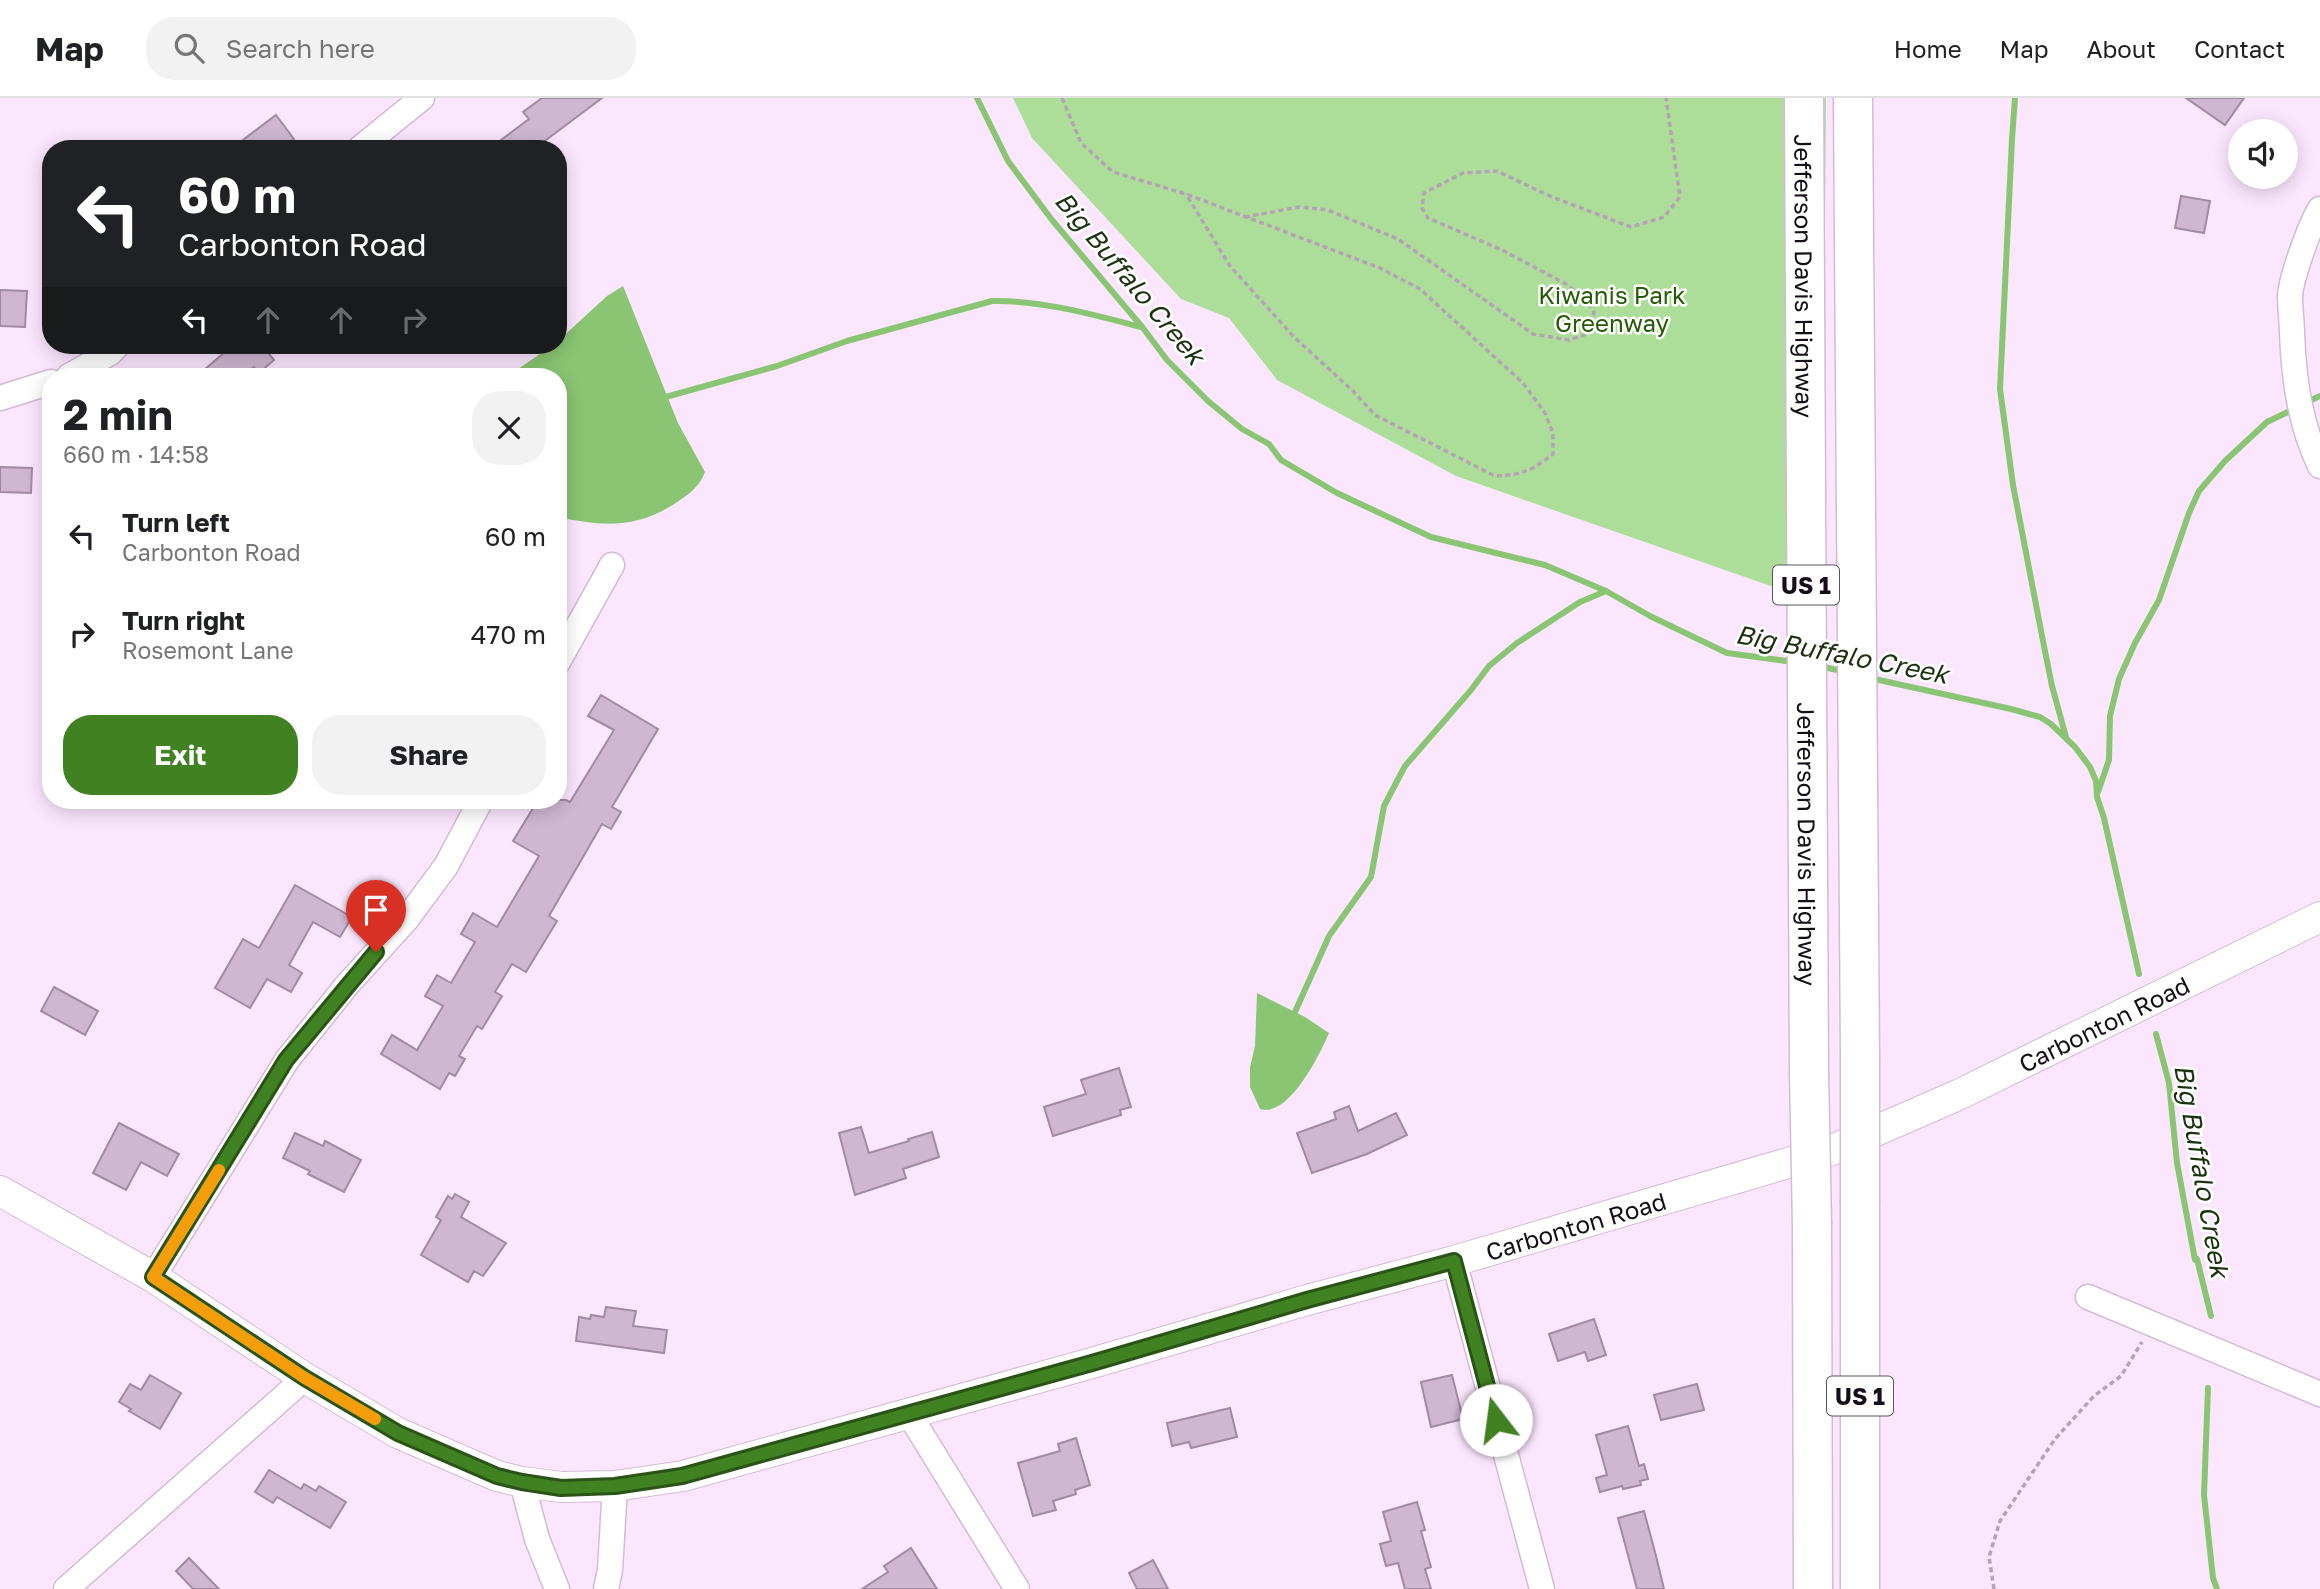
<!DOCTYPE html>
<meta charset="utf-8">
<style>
body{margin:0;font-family:"Golos Text",sans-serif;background:#f2f2f2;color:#202124;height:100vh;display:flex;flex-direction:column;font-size:26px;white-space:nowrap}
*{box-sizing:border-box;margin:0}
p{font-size:23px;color:#757577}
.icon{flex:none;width:38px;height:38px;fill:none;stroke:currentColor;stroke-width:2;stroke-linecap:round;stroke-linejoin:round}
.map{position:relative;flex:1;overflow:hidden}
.side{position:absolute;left:42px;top:270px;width:525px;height:441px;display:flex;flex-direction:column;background:#fff;border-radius:28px;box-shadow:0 4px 18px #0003}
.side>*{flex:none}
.banner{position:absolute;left:42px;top:42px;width:525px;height:214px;border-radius:28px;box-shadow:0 4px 18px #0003;background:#202124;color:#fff;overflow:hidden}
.fabs{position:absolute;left:2228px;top:21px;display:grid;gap:14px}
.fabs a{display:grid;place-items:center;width:70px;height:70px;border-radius:50%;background:#fff;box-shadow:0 4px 18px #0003;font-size:35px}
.pin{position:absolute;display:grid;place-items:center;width:60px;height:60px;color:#fff;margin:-72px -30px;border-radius:50% 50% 50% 0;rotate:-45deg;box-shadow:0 0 7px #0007}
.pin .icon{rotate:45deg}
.me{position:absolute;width:77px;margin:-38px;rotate:345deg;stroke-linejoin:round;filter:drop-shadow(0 0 5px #0008)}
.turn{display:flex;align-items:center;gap:24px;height:147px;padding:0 21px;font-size:32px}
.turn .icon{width:91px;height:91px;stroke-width:2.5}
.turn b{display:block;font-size:49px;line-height:60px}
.lanes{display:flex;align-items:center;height:66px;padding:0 21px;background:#0003;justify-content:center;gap:35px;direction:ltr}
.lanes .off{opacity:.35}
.round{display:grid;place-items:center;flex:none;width:74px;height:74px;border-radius:28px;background:#f2f2f2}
.headline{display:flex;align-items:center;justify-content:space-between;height:119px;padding:0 21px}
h1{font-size:42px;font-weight:700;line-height:52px}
.primary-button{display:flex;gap:14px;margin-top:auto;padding:14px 21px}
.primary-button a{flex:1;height:80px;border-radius:28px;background:#408122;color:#fff;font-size:28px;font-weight:700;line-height:80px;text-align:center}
.primary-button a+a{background:#f2f2f2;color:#202124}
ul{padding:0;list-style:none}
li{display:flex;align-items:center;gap:21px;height:98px;padding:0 21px}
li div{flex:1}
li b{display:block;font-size:26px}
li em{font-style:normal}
header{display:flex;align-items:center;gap:42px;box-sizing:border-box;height:98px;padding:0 35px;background:#fff;border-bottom:2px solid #e0e0e0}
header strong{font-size:33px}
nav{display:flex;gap:38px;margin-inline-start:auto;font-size:24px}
.search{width:490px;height:63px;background:#f2f2f2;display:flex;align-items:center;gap:18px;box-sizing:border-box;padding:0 24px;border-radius:28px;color:#757577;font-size:26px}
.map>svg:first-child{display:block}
.green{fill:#acde99}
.water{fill:#8ac573}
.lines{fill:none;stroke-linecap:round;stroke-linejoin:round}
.stream{stroke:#8ac573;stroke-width:6}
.building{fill:#cfb7d2;stroke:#a18aa4;stroke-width:2}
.minor-casing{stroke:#d3bbd6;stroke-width:27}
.tertiary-casing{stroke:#d3bbd6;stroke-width:32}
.motorway-casing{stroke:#d3bbd6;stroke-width:41}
.path{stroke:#b3a3b5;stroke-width:3.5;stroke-dasharray:5 3.5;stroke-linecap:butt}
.minor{stroke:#fff;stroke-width:24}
.tertiary{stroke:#fff;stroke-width:30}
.motorway{stroke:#fff;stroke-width:38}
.motorway-bridge-casing{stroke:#d3bbd6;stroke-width:41;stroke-linecap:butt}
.motorway-bridge{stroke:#fff;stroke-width:38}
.route-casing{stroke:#2a5416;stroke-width:18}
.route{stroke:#408122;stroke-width:12}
.slow{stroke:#f59e0b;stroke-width:12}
.labels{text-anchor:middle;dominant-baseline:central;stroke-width:5;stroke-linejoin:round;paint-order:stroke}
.shield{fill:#fff;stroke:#5b565d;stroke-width:2}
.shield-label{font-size:23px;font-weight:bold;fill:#150d17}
.street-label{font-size:24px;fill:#150d17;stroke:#fff}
.park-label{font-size:24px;fill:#255b03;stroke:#fff}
.water-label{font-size:26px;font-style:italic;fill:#1b3211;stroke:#fff}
</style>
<header>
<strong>Map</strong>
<div class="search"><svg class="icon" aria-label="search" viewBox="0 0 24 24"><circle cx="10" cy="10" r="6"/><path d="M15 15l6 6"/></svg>Search here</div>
<nav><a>Home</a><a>Map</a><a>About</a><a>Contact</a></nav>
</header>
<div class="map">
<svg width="2320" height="1491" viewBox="0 0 2320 1491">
<rect width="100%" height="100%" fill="#fbe7fd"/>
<!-- green -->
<path class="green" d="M1013,0H1826L1822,506L1456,378L1277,282L1229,220L1181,201L1032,40Z"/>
<!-- water -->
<g class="water">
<path d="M623,188L678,325L705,374C700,387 691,395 680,402C639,431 605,429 558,419V278H508L553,247H558V243L607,198Z"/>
<path d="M1257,895L1305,919L1329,935C1320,956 1289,1020 1260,1011L1250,989V969L1255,948Z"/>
</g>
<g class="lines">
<!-- stream -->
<g class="stream">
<path d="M977,0L1008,63L1052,122L1143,230L1167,262L1208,303L1242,331L1269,346L1281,362L1337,395L1431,439L1545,467L1606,493L1650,518L1727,555L1794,564"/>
<path d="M2015,0L2012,41L2000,291L2013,387L2043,543L2052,588L2066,639"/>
<path d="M662,300L777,268L847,243L992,203C1042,202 1094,217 1141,229"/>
<path d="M2307,304L2320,298"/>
<path d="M1819,568L1846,574"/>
<path d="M1870,580L2011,611L2040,619L2051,626L2075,649L2090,669L2096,683L2097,699L2104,720L2139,876"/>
<path d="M2098,694L2109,662L2110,618L2119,581L2135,545L2159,502L2189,415L2199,393L2225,363L2267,324L2294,311"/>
<path d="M1294,922L1295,914L1329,838L1371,779L1384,708L1405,668L1471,592L1489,568L1517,545L1580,504L1606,493"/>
<path d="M2156,936L2169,985L2177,1065L2195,1162L2197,1161L2211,1218"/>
<path d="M2208,1290L2204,1397L2213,1480L2217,1491"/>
</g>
</g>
<!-- building -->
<g class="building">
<path d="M542,0H602L534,51H489L529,21L523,14Z"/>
<path d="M2186,0H2244L2225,27Z"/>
<path d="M276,17L294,41L281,51H231Z"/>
<path d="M2181,98L2210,103L2204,135L2175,130Z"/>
<path d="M0,192L27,193L25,229L0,228Z"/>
<path d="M233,247H280L269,256L274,262L259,275L254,269L243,278H197Z"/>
<path d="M0,369L32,370L31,395L0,394Z"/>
<path d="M601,597L658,631L612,709L621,714L611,731L602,726L549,818L557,823L526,874L512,866L495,894L502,898L482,931L477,928L459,958L465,961L455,978L449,975L440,991L381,956L392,937L417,952L443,908L425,898L437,877L451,885L475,844L461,836L473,815L497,829L539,758L513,743L538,702H566L570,704L614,632L588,618Z"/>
<path d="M295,787L352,819L340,839L313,824L289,867L302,875L291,894L267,881L250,910L215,890L243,841L259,850Z"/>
<path d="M54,889L98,913L85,937L41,913Z"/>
<path d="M1119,970L1131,1009L1120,1012L1121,1017L1053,1038L1044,1009L1086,996L1081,982Z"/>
<path d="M1349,1008L1358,1033L1396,1015L1407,1037L1367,1056L1312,1075L1297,1035L1336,1021L1334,1014Z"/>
<path d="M119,1025L179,1056L167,1078L141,1064L126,1092L93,1075Z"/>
<path d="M861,1029L869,1055L909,1043L908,1041L932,1034L939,1059L903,1071L906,1080L855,1097L839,1035Z"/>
<path d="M295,1035L323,1048L325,1043L361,1062L344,1094L308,1076L310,1073L283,1060Z"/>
<path d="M455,1096L469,1104L461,1119L506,1145L483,1178L474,1173L468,1184L421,1157L441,1122L436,1119L448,1098L452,1101Z"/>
<path d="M606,1209L636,1213L633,1228L667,1232L664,1255L576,1243L579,1219L590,1221L591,1217L604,1219Z"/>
<path d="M1594,1221L1606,1257L1588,1263L1585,1254L1558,1263L1549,1236Z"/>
<path d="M150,1277L181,1295L160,1331L129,1313L131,1311L119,1304L130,1286L141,1292Z"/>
<path d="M1452,1277L1463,1321L1431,1329L1421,1284Z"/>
<path d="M1697,1286L1704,1312L1661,1322L1654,1297Z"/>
<path d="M1230,1310L1237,1339L1191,1350L1189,1344L1172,1348L1167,1325Z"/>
<path d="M1628,1328L1639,1368L1644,1366L1648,1381L1640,1383L1641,1387L1623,1391L1622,1388L1600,1394L1596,1380L1607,1377L1596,1337Z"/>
<path d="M1076,1340L1090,1387L1075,1392L1076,1396L1053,1403L1056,1412L1033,1418L1018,1365L1060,1353L1058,1346Z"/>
<path d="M269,1372L301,1391L304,1386L316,1393L319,1388L346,1404L330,1430L277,1399L273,1405L255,1394Z"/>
<path d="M1417,1404L1425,1432L1421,1433L1431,1469L1425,1471L1431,1491H1405L1398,1465L1386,1468L1380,1446L1391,1443L1383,1414Z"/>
<path d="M1644,1413L1656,1458L1664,1491H1637L1618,1420Z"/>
<path d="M911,1450L937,1491H862L888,1474L884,1468Z"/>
<path d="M189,1460L219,1491H193L176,1473Z"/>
<path d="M1153,1462L1168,1491H1137L1129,1475Z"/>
</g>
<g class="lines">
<defs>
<g id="minor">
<path d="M359,51L422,0"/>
<path d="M2320,111C2310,127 2291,180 2290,198C2290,211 2292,224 2292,236C2294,283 2300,326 2320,368"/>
<path d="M69,278L110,255L118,247"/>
<path d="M0,300L51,284"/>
<path d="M558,564L612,467"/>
<path d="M1454,1163L1542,1491"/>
<path d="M153,1179L287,962L347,887L406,822L446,768L481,702"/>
<path d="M2088,1199L2320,1296"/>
<path d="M909,1316L1017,1491"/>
<path d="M522,1384L537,1441L557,1491"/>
<path d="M66,1491L305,1280"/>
<path d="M606,1491L610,1472L615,1388"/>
</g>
<g id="tertiary">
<path id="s1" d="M0,1093L153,1179L305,1280L398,1335L497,1378L522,1384L561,1389L615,1388L683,1378L1092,1265L1307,1202L1454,1163L1832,1052L1958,997L2320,819"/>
</g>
<g id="motorway">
<path id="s2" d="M1804,0L1809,975"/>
<path d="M1853,0L1860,959"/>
<path d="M1860,1104V1491"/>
<path d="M1812,1126L1813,1491"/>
</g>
</defs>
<!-- minor casing -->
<use href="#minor" class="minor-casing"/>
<!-- tertiary casing -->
<use href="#tertiary" class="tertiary-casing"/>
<!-- motorway casing -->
<use href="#motorway" class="motorway-casing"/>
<!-- path -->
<g class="path">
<path d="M1062,0L1081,45L1113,74L1186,96L1380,170L1420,191L1523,285L1545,315L1553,335V356C1533,372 1522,377 1495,378L1375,317L1353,293L1294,239L1230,168L1186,96"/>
<path d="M1245,119L1299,109L1328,112L1398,141L1533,236L1569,242L1584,237L1591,228L1594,214L1586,201L1566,186L1502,152L1428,120L1422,110L1424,95L1463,75L1497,73L1552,99L1631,129L1664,119L1680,99L1666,0"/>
<path d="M1994,1491L1989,1459L2000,1423L2055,1341L2094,1298L2121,1278L2142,1244"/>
</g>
<!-- minor -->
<use href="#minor" class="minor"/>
<!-- tertiary -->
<use href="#tertiary" class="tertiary"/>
<!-- motorway -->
<use href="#motorway" class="motorway"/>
<defs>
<g id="motorway-bridge">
<path d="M1809,975L1812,1126"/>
<path d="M1860,1104V959"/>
</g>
</defs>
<!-- motorway-bridge casing -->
<use href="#motorway-bridge" class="motorway-bridge-casing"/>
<!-- motorway-bridge -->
<use href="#motorway-bridge" class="motorway-bridge"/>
</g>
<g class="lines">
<defs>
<path id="route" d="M376,854L286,962L153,1179L305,1280L398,1335L497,1378L522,1384L561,1390L615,1388L682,1378L1092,1265L1307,1202L1454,1163L1496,1322"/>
</defs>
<!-- route casing -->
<use href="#route" class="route-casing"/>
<!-- route -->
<use href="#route" class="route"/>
<!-- slow -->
<path class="slow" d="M219,1072L153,1179L305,1280L375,1321"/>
</g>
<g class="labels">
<!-- shield labels -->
<g class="shield">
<rect x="1773" y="467.5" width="66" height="39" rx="5"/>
<rect x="1827" y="1278.5" width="66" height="39" rx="5"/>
</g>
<g class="shield-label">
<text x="1806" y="487">US 1</text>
<text x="1860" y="1298">US 1</text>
</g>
<!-- street labels -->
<g class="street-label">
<text stroke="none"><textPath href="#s2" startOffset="178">Jefferson Davis Highway</textPath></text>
<text stroke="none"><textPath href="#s2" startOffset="746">Jefferson Davis Highway</textPath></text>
<text stroke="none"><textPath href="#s1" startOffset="2256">Carbonton Road</textPath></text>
<text stroke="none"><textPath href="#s1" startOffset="1689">Carbonton Road</textPath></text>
</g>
<!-- park labels -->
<g class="park-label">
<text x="1612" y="196">Kiwanis Park<tspan x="1612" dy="28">Greenway</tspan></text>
</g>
<!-- water labels -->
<g class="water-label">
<text transform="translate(1130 180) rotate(50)">Big Buffalo Creek</text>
<text transform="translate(1842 556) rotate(11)">Big Buffalo Creek</text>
<text transform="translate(2202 1073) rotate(80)">Big Buffalo Creek</text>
</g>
</g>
</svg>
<div class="fabs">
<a><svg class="icon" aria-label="sound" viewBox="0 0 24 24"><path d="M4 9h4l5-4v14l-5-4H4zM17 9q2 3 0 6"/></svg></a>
</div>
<div class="pin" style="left:376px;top:854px;background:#d93025"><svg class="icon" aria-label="arrive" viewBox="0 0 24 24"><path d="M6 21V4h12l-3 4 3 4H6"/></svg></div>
<svg class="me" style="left:1496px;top:1322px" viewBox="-20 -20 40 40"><circle r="19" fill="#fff"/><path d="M0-13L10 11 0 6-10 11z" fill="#408122"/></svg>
<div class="banner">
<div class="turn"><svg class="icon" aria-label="left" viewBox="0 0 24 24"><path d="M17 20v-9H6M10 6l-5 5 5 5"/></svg><div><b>60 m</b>Carbonton Road</div></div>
<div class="lanes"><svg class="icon" aria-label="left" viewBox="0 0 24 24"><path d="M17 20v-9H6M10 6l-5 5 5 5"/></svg><svg class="icon off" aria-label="ahead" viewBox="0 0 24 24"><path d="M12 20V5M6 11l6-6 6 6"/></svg><svg class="icon off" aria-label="ahead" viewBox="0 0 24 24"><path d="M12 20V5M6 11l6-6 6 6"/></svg><svg class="icon off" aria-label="right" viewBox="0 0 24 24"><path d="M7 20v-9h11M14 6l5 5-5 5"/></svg></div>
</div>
<section class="side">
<div class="headline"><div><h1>2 min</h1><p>660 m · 14:58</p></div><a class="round"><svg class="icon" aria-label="close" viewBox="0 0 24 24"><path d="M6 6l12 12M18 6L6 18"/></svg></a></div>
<ul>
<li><svg class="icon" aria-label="left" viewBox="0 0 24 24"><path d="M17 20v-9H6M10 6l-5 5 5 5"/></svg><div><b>Turn left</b><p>Carbonton Road</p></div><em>60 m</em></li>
<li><svg class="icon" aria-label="right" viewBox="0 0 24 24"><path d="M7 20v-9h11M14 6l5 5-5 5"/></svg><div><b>Turn right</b><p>Rosemont Lane</p></div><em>470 m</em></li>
</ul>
<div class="primary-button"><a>Exit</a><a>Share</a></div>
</section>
</div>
